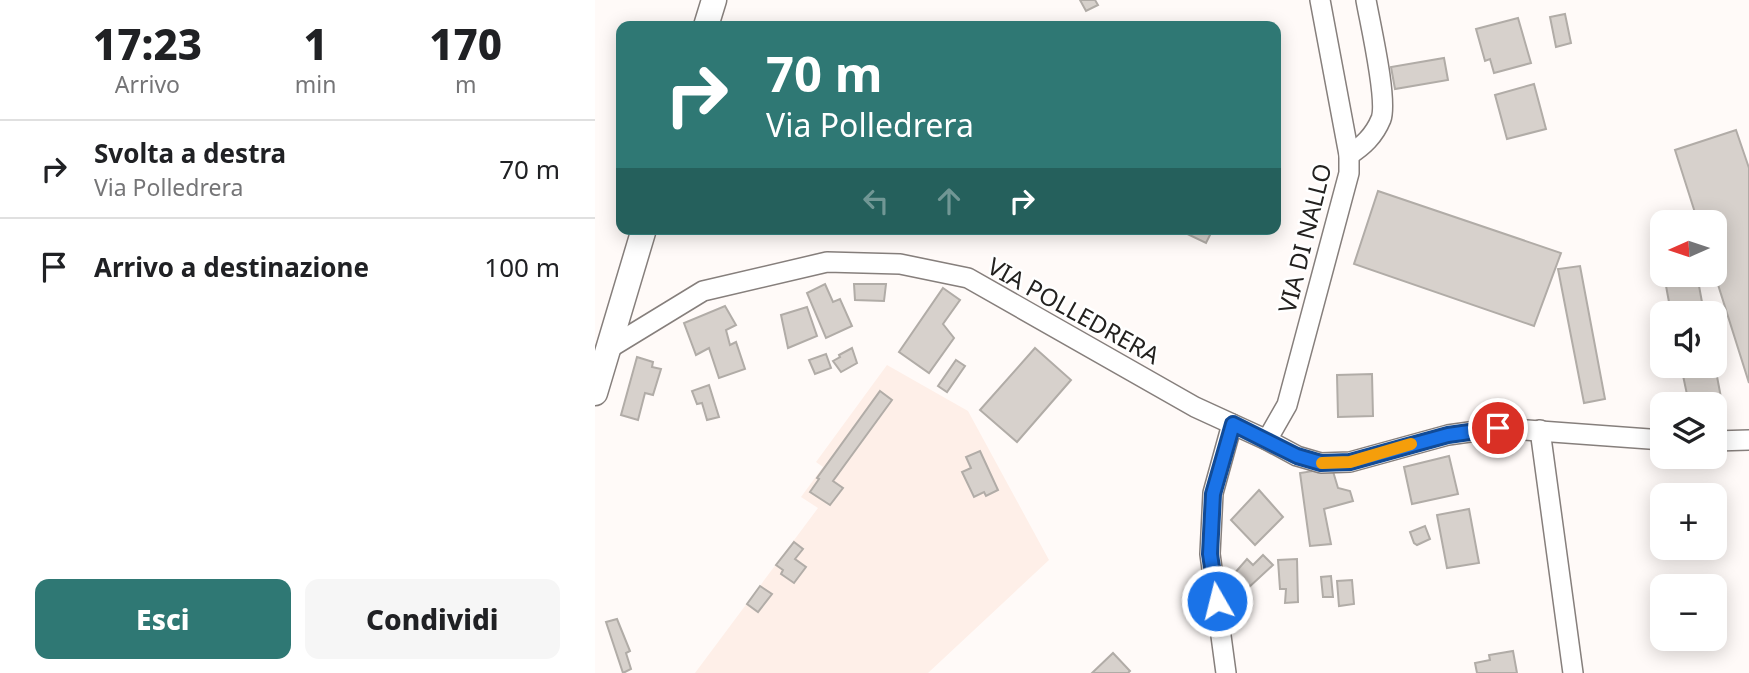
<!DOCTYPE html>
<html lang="it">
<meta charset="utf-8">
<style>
body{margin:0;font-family:"Noto Sans",sans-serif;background:#f6f6f6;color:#202124;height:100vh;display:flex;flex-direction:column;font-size:26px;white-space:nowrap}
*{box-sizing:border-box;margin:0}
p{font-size:23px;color:#757577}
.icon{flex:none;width:38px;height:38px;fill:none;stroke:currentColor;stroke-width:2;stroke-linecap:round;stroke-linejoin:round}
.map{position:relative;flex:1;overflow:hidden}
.sheet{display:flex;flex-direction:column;background:#fff;width:595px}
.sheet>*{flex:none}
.guide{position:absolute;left:21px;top:21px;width:665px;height:214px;border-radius:14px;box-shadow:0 4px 18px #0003;background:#2f7874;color:#fff;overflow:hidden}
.needle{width:46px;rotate:267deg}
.tools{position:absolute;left:1055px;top:210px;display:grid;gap:14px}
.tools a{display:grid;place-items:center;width:77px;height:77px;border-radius:14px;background:#fff;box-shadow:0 4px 18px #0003;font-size:35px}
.pin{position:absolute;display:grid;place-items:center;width:60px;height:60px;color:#fff;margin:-30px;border:4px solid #fff;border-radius:50%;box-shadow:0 2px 7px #0007}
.me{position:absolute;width:77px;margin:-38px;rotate:352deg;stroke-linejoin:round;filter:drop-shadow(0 0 5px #0008)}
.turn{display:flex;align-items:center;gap:24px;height:147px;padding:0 35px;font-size:32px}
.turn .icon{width:91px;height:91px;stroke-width:2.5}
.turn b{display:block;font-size:49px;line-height:60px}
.lanes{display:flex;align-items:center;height:66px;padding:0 35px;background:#0003;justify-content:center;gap:35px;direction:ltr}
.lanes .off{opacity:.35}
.eta{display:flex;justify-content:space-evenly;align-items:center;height:119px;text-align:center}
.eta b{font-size:42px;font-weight:800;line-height:49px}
.button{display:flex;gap:14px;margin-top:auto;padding:14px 35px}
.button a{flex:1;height:80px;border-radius:14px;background:#2f7874;color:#fff;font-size:28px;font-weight:800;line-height:80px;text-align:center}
.button a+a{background:#f6f6f6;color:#202124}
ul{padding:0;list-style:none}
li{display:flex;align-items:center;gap:21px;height:98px;padding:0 35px;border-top:2px solid #e0e0e0}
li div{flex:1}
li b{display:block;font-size:26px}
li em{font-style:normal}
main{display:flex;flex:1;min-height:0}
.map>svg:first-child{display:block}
.built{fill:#feefe8}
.building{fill:#d7d1cc;stroke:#b1aca7;stroke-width:2}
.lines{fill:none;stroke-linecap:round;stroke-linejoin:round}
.minor-casing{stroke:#867f7c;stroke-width:22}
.major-casing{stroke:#867f7c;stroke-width:27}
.minor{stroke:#fff;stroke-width:19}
.major{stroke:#fff;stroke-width:24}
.route-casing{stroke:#114b97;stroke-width:18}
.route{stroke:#1a73e8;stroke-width:12}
.slow{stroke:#f59e0b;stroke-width:12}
.labels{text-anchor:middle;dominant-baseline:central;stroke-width:5;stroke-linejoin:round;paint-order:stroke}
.street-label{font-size:24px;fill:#23211f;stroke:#fff}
</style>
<main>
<section class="sheet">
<div class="eta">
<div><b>17:23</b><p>Arrivo</p></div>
<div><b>1</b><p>min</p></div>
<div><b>170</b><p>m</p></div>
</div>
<ul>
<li><svg class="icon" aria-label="right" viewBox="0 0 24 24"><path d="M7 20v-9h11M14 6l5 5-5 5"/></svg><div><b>Svolta a destra</b><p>Via Polledrera</p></div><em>70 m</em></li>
<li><svg class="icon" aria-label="arrive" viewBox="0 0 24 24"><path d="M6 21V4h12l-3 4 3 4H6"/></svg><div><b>Arrivo a destinazione</b></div><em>100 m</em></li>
</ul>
<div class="button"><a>Esci</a><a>Condividi</a></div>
</section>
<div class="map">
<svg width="1154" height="673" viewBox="0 0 1154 673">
<rect width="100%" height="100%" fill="#fffaf8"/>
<!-- built -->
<path class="built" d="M292,365L373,411L454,560L333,673H100L223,508L206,497L228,467L221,462Z"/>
<!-- building -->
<g class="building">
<path d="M485,0H500L503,5L491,11Z"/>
<path d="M970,14L976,43L961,47L955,17Z"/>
<path d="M923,18L936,63L899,73L895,59L890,61L881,29Z"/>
<path d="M849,58L853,80L800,89L796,67Z"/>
<path d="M939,84L951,129L912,139L900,95Z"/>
<path d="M1141,130L1154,168V383L1120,275V222H1103L1080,150Z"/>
<path d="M783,191L966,253L939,326L759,264Z"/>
<path d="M1090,214L1092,222H1068V268L1058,220Z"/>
<path d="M582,229H618L611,243Z"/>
<path d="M985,266L1010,399L989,403L963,269Z"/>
<path d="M1069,275H1102L1109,313H1076Z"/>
<path d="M230,284L238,302L245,299L257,326L231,338L212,293Z"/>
<path d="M259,284H291L289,301L260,300Z"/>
<path d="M348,288L365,300L348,324L359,338L334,373L304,352Z"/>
<path d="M130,306L141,325L131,330L135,345L141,342L150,369L124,378L114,348L101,355L89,323Z"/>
<path d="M212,307L222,336L193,348L186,315Z"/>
<path d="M257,348L262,363L246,372L238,361L245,357L244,355Z"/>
<path d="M440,348L476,380L422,442L385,410Z"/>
<path d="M231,354L236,368L220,374L214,360Z"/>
<path d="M42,357L58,362L57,367L66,369L58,395L50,393L43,420L26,415Z"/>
<path d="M361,360L370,366L352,392L343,386Z"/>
<path d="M1086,366H1120L1128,408L1120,410V404H1094Z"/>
<path d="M777,374L778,416L743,417L742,375Z"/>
<path d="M114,385L124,417L112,420L107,403L102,404L97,391Z"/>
<path d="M285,391L297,400L238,481L248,488L235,505L215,492L224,479L222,478Z"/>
<path d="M385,451L403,490L391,496L389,492L379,497L367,472L376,468L371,457Z"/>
<path d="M854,456L863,494L817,504L809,467Z"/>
<path d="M737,468L743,488L755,491L758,501L729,509L736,544L715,546L705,473Z"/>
<path d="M664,490L688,517L660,545L636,520Z"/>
<path d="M874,509L884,563L852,568L842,515Z"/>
<path d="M830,526L835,539L822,545L819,543L815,532Z"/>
<path d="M199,542L208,549L200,559L211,567L199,583L186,574L188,570L181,565Z"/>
<path d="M668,555L678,565L652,589L654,593L646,601L631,583L652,559L658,565Z"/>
<path d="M702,559L703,602L690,603L691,589H685L683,560Z"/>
<path d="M736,576L738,597H728L726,577Z"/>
<path d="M757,580L759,604L744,606L742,581Z"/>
<path d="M165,586L177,594L163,612L152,604Z"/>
<path d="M22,619L35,651L31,653L36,669L28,673L11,622Z"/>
<path d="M918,651L922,673H882L880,663L895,660L894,655Z"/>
<path d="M518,653L535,671L533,673H497Z"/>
</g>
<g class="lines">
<defs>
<g id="minor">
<path d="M754,155C768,146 779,136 786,119C793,100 775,23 771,0"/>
<path d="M13,349L108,291L232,262L305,264L373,278L600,407L672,440L702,456L726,463L755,462L853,435L903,428L1068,440"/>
<path d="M945,430L978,673"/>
<path d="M672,440L692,405L754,173V155L725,0"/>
<path d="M1120,441L1154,440"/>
<path d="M631,673L615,554L618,493L637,424"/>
</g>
<g id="major">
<path d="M111,26L119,0"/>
<path d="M0,393L49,229"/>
</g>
</defs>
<!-- minor casing -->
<use href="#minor" class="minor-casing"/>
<!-- major casing -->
<use href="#major" class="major-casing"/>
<!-- minor -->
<use href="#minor" class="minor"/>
<!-- major -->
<use href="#major" class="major"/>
</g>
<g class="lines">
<defs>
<path id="route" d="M622,601L615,554L618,494L638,424L702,456L726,463L755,462L853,435L903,428"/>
</defs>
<!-- route casing -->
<use href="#route" class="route-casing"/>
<!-- route -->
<use href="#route" class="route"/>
<!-- slow -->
<path class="slow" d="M727,463L755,462L816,444"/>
</g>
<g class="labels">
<!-- street labels -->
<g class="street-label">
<text transform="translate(709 238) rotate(-76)">VIA DI NALLO</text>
<text transform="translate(479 310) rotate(29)">VIA POLLEDRERA</text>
</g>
</g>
</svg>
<div class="tools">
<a><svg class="needle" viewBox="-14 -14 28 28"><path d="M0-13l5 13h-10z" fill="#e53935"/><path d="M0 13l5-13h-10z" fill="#757577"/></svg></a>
<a><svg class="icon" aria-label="sound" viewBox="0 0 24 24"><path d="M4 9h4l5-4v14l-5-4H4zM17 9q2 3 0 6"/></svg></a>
<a><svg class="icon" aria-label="layers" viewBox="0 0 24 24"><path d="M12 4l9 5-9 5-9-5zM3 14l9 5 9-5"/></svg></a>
<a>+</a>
<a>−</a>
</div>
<div class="pin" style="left:903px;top:428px;background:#d93025"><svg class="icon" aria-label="arrive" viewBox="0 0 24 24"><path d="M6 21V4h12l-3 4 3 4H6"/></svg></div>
<svg class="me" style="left:622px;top:601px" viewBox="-20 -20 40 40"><circle r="17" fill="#1a73e8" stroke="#fff" stroke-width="3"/><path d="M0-11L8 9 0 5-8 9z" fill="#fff"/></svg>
<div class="guide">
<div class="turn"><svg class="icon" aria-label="right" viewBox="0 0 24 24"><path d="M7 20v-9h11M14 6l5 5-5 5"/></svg><div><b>70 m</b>Via Polledrera</div></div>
<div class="lanes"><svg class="icon off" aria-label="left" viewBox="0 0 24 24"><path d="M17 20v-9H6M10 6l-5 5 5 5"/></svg><svg class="icon off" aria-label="ahead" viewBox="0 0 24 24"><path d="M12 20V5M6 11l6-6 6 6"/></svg><svg class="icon" aria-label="right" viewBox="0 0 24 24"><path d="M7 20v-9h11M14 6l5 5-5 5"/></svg></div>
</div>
</div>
</main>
